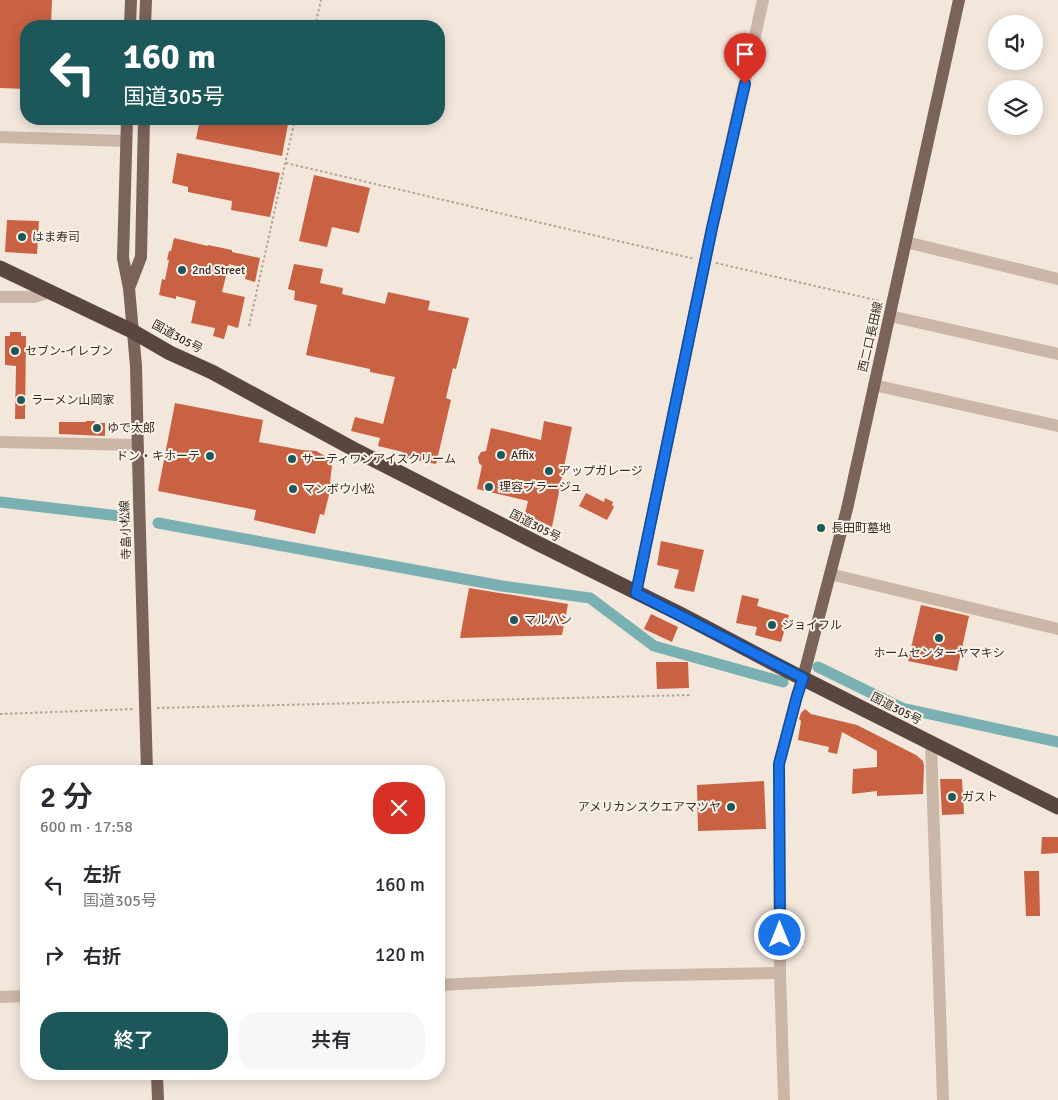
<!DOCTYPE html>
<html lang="ja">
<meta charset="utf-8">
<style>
body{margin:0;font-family:Signika,"Noto Sans JP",sans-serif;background:#f7f7f7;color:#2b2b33;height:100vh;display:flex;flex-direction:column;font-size:19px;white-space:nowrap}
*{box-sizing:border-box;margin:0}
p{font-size:16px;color:#7c7c81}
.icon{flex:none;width:28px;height:28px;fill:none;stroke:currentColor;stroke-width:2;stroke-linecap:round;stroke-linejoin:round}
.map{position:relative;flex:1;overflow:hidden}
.panel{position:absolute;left:20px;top:765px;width:425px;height:315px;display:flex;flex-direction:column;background:#fff;border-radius:20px;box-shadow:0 2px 12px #0003}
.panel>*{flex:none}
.hud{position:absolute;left:20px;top:20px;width:425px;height:105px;border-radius:20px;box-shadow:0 2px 12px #0003;background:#1c585a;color:#fff;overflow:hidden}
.tools{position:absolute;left:988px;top:15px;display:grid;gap:10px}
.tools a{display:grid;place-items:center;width:55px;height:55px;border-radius:50%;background:#fff;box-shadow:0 2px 12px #0003;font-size:25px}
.pin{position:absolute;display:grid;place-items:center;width:42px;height:42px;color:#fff;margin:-51px -21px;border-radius:50% 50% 50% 0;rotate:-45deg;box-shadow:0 0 5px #0007}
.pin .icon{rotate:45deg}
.me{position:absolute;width:55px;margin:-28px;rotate:0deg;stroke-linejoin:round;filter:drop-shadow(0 0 4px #0008)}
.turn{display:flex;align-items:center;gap:18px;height:105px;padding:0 20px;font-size:22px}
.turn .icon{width:65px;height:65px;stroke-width:2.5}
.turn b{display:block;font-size:35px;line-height:42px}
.round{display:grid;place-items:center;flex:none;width:52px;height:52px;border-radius:20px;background:#f7f7f7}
.headline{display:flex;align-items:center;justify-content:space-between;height:85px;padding:0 20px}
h1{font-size:30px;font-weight:600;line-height:38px}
.action{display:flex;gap:10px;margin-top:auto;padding:10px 20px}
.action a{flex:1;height:58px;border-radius:20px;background:#1c585a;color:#fff;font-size:20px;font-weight:600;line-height:58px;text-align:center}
.action a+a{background:#f7f7f7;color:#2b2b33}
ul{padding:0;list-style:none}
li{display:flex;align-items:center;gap:15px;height:70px;padding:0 20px}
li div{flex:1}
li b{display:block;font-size:19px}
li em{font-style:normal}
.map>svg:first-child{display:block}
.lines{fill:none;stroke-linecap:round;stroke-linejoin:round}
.canal{stroke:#7ab0b1;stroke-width:11}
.building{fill:#c96143}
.path{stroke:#b7a191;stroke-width:2;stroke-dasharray:2.5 2.5;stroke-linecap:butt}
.minor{stroke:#cbb7a7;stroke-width:12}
.major{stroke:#7a6359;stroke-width:12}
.highway{stroke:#59463f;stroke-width:15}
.route-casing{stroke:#114b97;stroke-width:12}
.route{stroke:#1a73e8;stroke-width:9}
.poi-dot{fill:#1c585a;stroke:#faf2e8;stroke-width:2}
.labels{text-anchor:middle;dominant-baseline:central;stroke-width:4;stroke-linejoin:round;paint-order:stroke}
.poi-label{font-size:12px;fill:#382d28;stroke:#faf2e8;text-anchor:start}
.street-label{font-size:12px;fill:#382d28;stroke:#faf2e8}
</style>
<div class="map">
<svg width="1058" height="1100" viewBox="0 0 1058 1100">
<rect width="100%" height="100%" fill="#f3e7dc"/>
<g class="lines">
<!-- canal -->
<g class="canal">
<path d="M0,502L120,516"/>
<path d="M158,523L502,586L590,598L654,646L783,682"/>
<path d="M818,667L902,708L1058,742"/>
</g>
</g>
<!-- building -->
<g class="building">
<path d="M0,0H52L51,26H26V89L0,88Z"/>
<path d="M200,119H289L282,156L196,139Z"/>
<path d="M177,153L280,173L270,217L231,210L232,201L188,192V187L172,183Z"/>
<path d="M314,175L370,188L359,233L332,227L327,247L299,241Z"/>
<path d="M7,220L39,221L37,254L5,252Z"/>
<path d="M174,238L208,246V245L232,250V252L260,258L255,282L245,279L247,269L229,264L222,292L245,297L238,328L228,325L224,339L213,336L215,328L191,323L196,301L176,296V299L159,295L162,279L165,280L169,260H167L169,251H171Z"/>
<path d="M294,264L323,269L320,283L343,288L342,294L385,304L388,292L430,301L428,310L469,318L456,369L453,368L446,398L451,400L436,464L402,457L403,452L378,446L380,438L351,431L355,417L383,424L395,377L370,372V369L306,355L317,305L294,300L295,291L288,289Z"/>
<path d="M10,332H21V336H26L25,419H15L16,366L5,365V336H10Z"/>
<path d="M175,403L263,420L259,442L302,450L316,451L325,456L330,461L332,466L330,482L335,489L330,491L324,515L320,514L315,534L254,520L256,510L158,491Z"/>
<path d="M86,421H95V423H105V436L59,434V422H86Z"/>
<path d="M544,421L572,427L552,527L525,514L528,501L477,489L482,466L479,463L478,457L481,452L486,451L491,428L541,440Z"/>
<path d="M586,493L604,502L605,498L613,502L612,505L614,507L607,520L579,506Z"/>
<path d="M661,541L704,550L694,592L674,588L679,570L657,565Z"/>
<path d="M469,588L568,604L562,635L460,638Z"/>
<path d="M742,595L759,599L757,606L789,615L781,642L755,635L757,627L736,623Z"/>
<path d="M921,605L969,616L957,671L908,661Z"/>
<path d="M651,614L678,627L672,642L644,629Z"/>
<path d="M656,662H688L689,688L657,689Z"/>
<path d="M805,709L811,714L857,725L916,755L923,761L924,766L923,794L877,796V791L852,794L853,769L877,767V751L842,732L837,754L828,752L829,747L798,740L801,721L799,719L801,713Z"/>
<path d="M940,779H962L964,814L942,815Z"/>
<path d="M764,781L766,829L698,831L697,785Z"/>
<path d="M1042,837H1058V853L1041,854Z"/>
<path d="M1024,871H1039L1040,916H1026Z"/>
</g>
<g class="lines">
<!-- path -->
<g class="path">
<path d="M315,26L321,0"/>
<path d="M286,163L695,259"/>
<path d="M716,263L880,301"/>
<path d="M249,326L295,119"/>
<path d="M157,708L691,695"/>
<path d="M0,714L135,709"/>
</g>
<!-- minor -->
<g class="minor">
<path d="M0,137L126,141"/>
<path d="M906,242L1058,279"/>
<path d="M0,297H34L50,292"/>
<path d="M890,316L1058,354"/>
<path d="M874,385L1058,426"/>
<path d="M0,442L137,445"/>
<path d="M830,574L1058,629"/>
<path d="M636,593L712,228L763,0"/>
<path d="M931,743L943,1100"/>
<path d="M439,985L619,976L780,973"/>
<path d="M0,997L26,996"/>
<path d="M784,1100L780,973L779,764L797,695L803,678"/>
</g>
<!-- major -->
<g class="major">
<path d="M130,26L131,0"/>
<path d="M145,26L146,0"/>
<path d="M127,119L123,258L129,288"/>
<path d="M144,119L141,257L129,288L136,366L139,499L147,771"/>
<path d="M803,678L847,509L959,0"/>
<path d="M157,1074L158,1100"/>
</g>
<!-- highway -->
<path class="highway" d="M0,268L132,331L170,353L212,372L357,451L539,544L680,614L794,674L1058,807"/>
</g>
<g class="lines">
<defs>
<path id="route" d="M745,84L712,228L636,593L803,678L797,696L779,764L780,935"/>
</defs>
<!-- route casing -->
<use href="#route" class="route-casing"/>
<!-- route -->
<use href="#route" class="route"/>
</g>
<!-- markers -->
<g class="poi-dot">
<circle cx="22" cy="237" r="5"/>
<circle cx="182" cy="270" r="5"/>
<circle cx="15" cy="351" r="5"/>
<circle cx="21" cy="400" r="5"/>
<circle cx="97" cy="428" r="5"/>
<circle cx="501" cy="455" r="5"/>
<circle cx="210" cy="456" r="5"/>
<circle cx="292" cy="459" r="5"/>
<circle cx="549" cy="471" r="5"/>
<circle cx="489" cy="487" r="5"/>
<circle cx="293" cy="489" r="5"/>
<circle cx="821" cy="528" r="5"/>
<circle cx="514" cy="620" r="5"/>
<circle cx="772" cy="625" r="5"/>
<circle cx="939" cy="638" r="5"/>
<circle cx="952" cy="797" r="5"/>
<circle cx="731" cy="807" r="5"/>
</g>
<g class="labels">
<!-- poi labels -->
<g class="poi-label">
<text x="32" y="237">はま寿司</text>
<text x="192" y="270">2nd Street</text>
<text x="25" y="351">セブン-イレブン</text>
<text x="31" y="400">ラーメン山岡家</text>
<text x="107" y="428">ゆで太郎</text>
<text x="511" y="455">Affix</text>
<text x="200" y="456" text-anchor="end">ドン・キホーテ</text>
<text x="302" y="459">サーティワンアイスクリーム</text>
<text x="559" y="471">アップガレージ</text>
<text x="499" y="487">理容プラージュ</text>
<text x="303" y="489">マンボウ小松</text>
<text x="831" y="528">長田町墓地</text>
<text x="524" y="620">マルハン</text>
<text x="782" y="625">ジョイフル</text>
<text x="939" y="653" text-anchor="middle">ホームセンターヤマキシ</text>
<text x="962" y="797">ガスト</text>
<text x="721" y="807" text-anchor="end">アメリカンスクエアマツヤ</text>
</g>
<!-- street labels -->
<g class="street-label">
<text transform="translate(177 337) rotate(28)">国道305号</text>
<text transform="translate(871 337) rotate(-77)">西二口長田線</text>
<text transform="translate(535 526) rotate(27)">国道305号</text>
<text transform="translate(126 530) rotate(-92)">寺畠小松線</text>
<text transform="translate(896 709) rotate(27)">国道305号</text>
</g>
</g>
</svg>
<div class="tools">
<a><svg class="icon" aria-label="sound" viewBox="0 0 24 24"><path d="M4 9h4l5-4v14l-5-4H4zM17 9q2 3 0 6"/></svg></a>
<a><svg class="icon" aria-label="layers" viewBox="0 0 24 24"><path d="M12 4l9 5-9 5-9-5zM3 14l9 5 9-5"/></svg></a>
</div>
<div class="pin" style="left:745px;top:84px;background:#d93025"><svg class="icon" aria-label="arrive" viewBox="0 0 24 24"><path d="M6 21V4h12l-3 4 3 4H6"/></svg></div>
<svg class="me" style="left:780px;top:935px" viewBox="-20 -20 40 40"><circle r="17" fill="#1a73e8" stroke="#fff" stroke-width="3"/><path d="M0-11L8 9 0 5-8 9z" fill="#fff"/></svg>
<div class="hud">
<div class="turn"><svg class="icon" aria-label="left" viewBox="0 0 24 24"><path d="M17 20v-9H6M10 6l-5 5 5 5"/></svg><div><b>160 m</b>国道305号</div></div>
</div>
<section class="panel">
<div class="headline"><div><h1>2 分</h1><p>600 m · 17:58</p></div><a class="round" style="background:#d93025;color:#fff"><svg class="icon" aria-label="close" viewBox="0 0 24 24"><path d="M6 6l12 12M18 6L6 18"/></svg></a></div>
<ul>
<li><svg class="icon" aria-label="left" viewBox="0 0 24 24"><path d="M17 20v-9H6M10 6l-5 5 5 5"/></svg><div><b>左折</b><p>国道305号</p></div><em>160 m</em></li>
<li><svg class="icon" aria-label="right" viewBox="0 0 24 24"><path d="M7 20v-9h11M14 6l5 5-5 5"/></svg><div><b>右折</b></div><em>120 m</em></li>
</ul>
<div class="action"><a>終了</a><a>共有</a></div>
</section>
</div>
